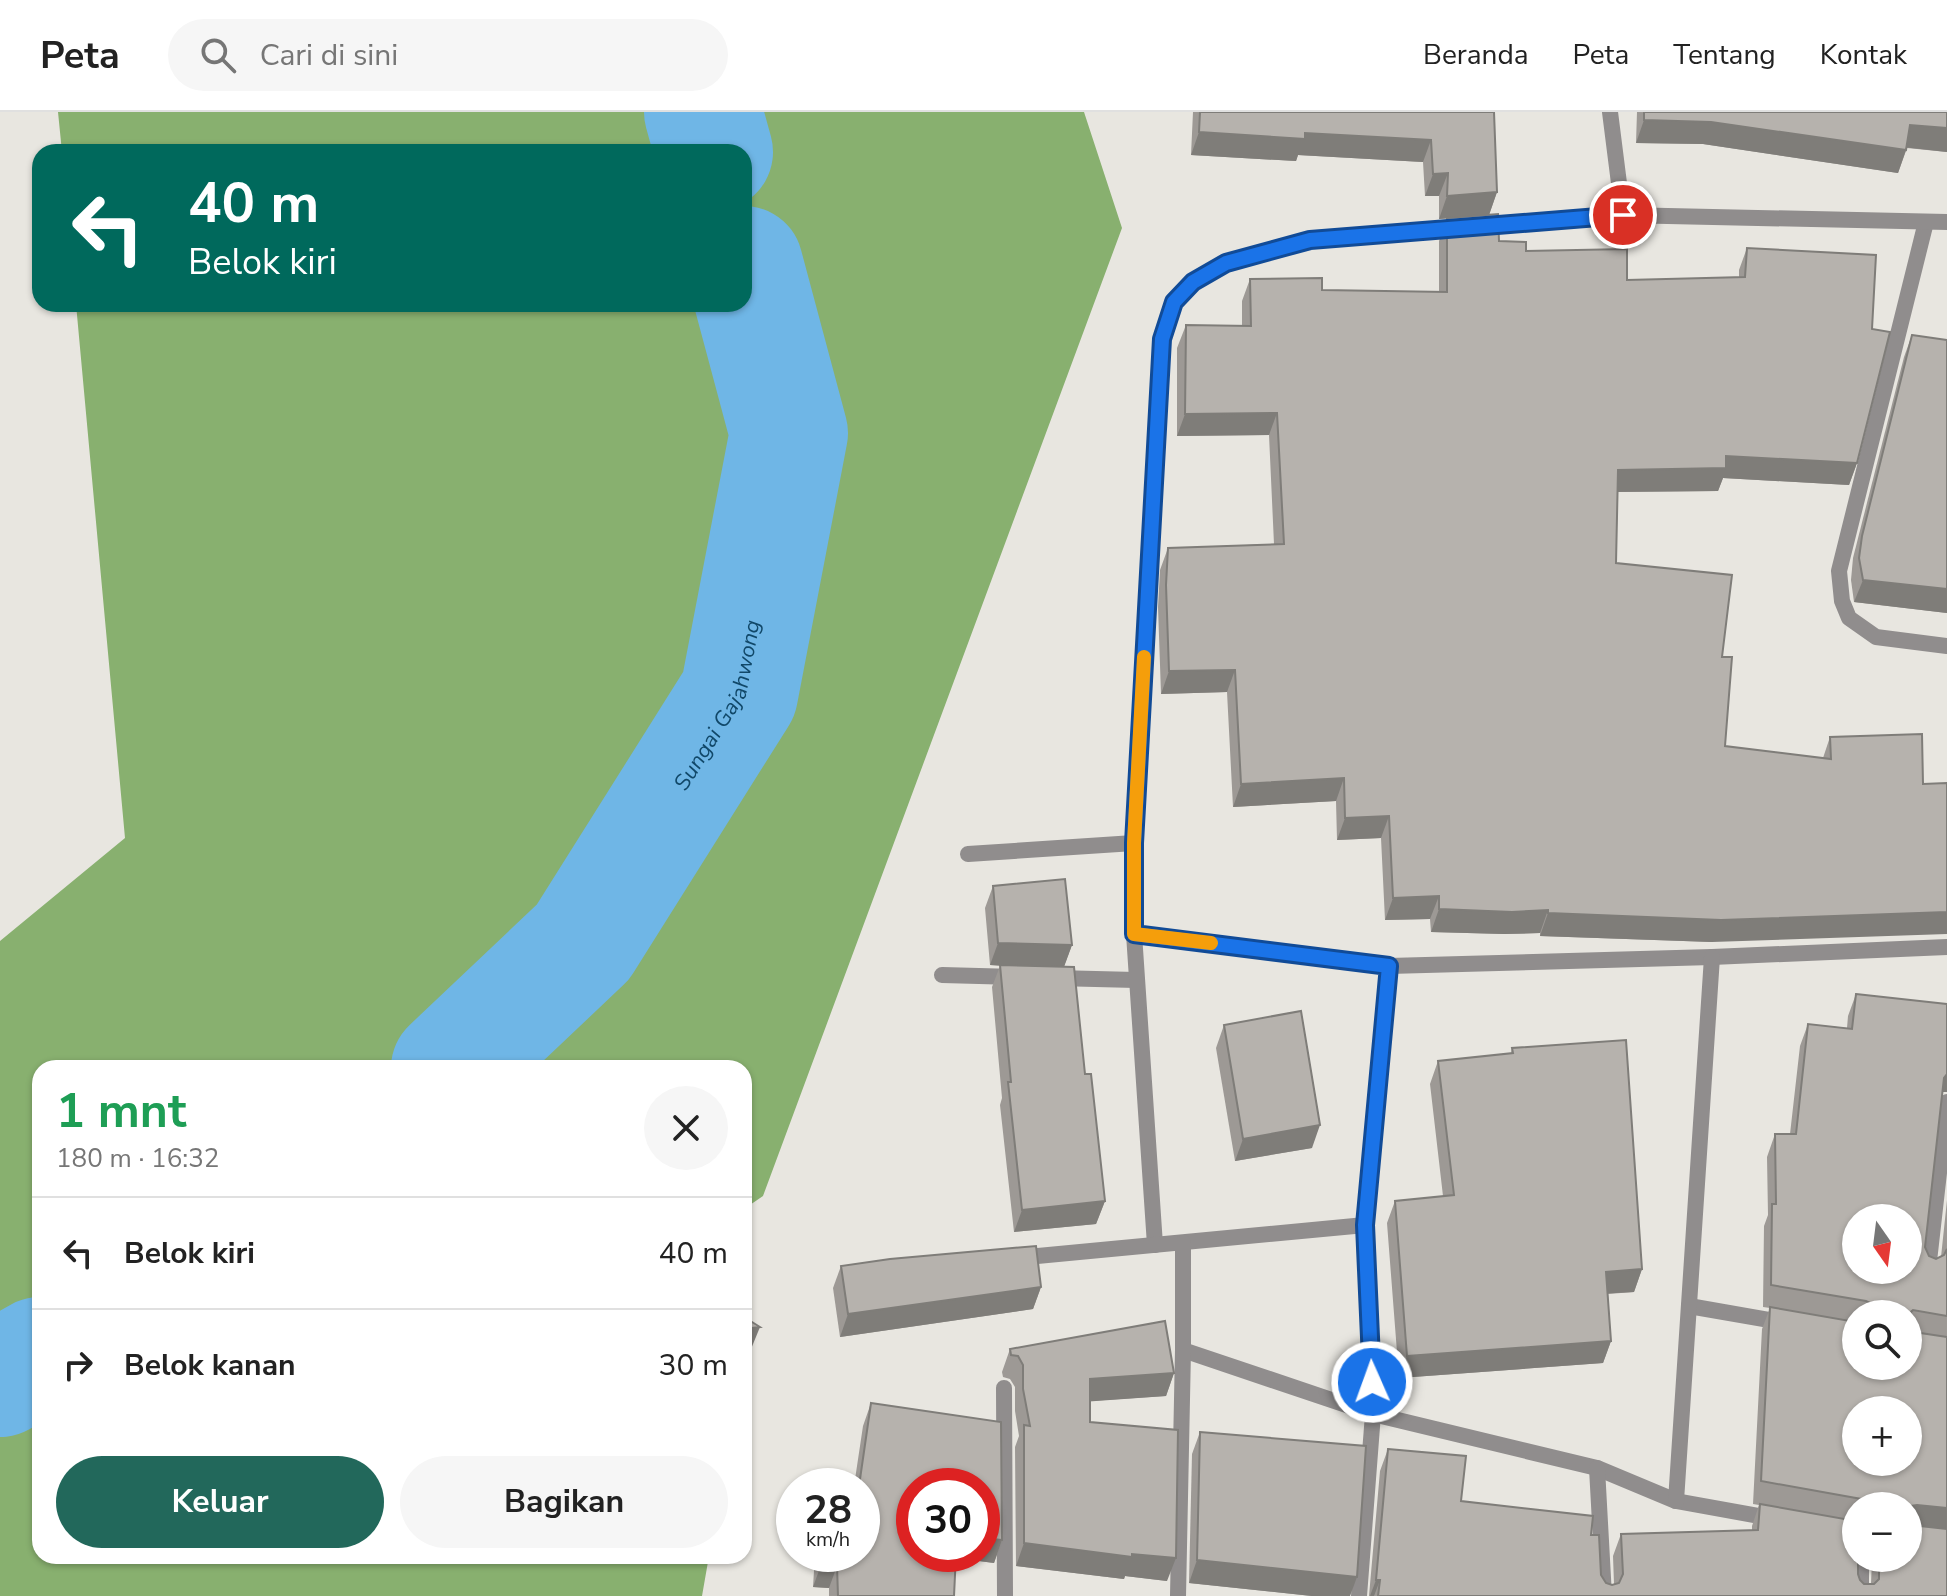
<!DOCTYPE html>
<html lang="id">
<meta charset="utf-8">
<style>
body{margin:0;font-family:"Nunito Sans",sans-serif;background:#f6f6f6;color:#222;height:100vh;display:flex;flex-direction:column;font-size:30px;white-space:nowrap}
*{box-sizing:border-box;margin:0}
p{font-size:26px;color:#767676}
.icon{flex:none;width:44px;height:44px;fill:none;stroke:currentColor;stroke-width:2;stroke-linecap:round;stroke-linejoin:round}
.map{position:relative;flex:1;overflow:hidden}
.drawer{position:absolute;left:32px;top:948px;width:720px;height:504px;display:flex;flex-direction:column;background:#fff;border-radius:24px;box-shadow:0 2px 6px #0004}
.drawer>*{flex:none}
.hud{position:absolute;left:32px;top:32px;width:720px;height:168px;border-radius:24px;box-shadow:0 2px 6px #0004;background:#00695c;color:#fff;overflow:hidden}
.needle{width:52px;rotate:166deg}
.buttons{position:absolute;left:1842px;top:1092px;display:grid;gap:16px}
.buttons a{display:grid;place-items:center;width:80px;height:80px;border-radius:50%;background:#fff;box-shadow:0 2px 6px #0004;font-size:40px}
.speed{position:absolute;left:776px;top:1356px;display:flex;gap:16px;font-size:40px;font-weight:700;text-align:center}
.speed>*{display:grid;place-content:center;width:104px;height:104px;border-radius:50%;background:#fff;box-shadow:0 2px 6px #0004;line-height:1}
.speed small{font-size:20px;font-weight:400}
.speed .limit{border:12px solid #d22;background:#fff;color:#111}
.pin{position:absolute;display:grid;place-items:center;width:68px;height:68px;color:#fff;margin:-34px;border:4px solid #fff;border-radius:50%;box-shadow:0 2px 8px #0007}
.me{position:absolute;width:88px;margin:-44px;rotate:358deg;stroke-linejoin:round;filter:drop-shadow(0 0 6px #0008)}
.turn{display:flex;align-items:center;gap:28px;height:168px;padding:0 24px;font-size:36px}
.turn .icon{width:104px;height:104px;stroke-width:2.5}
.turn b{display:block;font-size:56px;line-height:68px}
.round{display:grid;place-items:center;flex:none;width:84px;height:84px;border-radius:42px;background:#f6f6f6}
.summary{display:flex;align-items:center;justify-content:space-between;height:136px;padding:0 24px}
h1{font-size:48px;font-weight:700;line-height:60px;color:#1e9e55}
.action{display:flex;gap:16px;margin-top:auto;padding:16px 24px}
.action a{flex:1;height:92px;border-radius:48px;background:#22685b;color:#fff;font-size:32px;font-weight:700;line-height:92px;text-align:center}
.action a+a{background:#f6f6f6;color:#222}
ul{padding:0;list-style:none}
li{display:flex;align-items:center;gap:24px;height:112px;padding:0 24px;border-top:2px solid #e0e0e0}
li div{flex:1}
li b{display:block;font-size:30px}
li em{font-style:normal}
header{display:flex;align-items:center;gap:48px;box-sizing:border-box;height:112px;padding:0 40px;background:#fff;border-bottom:2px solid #e0e0e0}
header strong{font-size:38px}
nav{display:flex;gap:44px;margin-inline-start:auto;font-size:28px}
.search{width:560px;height:72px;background:#f6f6f6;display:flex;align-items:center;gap:20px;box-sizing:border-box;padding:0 28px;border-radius:44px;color:#767676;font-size:30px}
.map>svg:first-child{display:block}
.forest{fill:#88b06f}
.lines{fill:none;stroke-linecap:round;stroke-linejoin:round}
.river{stroke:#6fb6e6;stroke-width:118}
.street{stroke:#908d8d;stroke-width:16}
.wall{fill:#9d9995;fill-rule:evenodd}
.shaded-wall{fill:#7f7d79}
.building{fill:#b6b2ad;stroke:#7f7d79;stroke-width:2;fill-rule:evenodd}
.route-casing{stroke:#114b97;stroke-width:20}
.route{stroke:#1a73e8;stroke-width:14}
.slow{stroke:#f59e0b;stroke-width:14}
.labels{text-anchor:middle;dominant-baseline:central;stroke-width:6;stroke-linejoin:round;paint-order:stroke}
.water-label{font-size:22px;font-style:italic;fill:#114869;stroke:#fff}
</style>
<header>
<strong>Peta</strong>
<div class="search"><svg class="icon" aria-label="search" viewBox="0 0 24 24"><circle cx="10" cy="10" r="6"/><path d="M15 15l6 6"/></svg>Cari di sini</div>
<nav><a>Beranda</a><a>Peta</a><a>Tentang</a><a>Kontak</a></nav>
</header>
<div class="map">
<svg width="1947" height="1484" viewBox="0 0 1947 1484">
<rect width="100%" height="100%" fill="#e8e6e0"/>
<!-- forest -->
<path class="forest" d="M58,0H1084L1122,116L763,1084L744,1097V956H40V1444H709L702,1484H0V829L125,726L76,192H744V40H62Z"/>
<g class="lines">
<!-- river -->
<g class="river">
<path d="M703,0L714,40"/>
<path id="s1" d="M450,956L583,830L739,582L789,321L744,153"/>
<path d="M0,1266L40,1244"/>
</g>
<!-- street -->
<g class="street">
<path d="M1610,0L1623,103"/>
<path d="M1926,110L1839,459L1842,489L1849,506L1876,525L1947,534"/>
<path d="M968,742L1134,731"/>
<path d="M1134,822L1389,854L1712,845L1947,835"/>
<path d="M942,863L1016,865"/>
<path d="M1055,866L1136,868"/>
<path d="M1155,1133L1134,822V731L1162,227L1174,190L1193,170L1226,151L1310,128L1623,103L1947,110"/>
<path d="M1016,1146L1365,1113"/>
<path d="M1928,1158L1947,990"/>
<path d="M1689,1194L1787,1211"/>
<path d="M1183,1238L1373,1302L1597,1356L1676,1389L1776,1407"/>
<path d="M1004,1276L1005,1484"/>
<path d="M1597,1356L1604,1484"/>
<path d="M1676,1389L1712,845"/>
<path d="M1861,1446V1484"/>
<path d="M1178,1484L1183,1238V1131"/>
<path d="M1359,1484L1373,1302L1365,1113L1389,854"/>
</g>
</g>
<!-- wall -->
<g class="wall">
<path d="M1193,0H1494L1497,80L1489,103L1439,107V84H1425L1423,50L1298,43L1296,49L1191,43Z"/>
<path d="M1637,0H1947V40L1907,36L1898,61L1703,32L1636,31Z"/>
<path d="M1447,106L1499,129L1526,139L1627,168L1739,165V158L1747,136L1857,351L1849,373L1723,366L1718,379L1618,380L1616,451L1722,545L1725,634L1823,646L1830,625L1922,622L1712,830L1540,824V821L1504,822L1431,820L1430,807L1385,808L1381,726L1337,728L1336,689L1233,695L1227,580L1161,582L1158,495L1160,458L1168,436L1274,432L1269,323L1177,324V236L1186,213L1242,214V189L1250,167L1322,178L1439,180V129Z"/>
<path d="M1912,223L1947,228V501L1854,490L1851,468L1853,446L1904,245Z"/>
<path d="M993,774L1072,833L1064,854L1085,962L1105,1089L1096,1112L1014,1120L1000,993L1002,986L992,875L1000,854L990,853L985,796Z"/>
<path d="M1856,882L1943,980L1925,1135L1929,1144L1936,1147L1941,1145L1947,1088V1484H1369L1380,1359L1388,1337L1461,1389L1591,1423L1601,1463L1606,1471L1612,1473L1614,1472L1613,1444L1621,1422L1752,1418V1414L1759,1393L1753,1392L1762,1217L1770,1196L1763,1195L1764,1114L1768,1103L1767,1045L1775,1022H1790L1800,934L1808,912L1847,916L1848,904ZM1856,1202H1908V1254H1856ZM1856,1394H1908V1446H1872L1871,1472H1864L1860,1468L1858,1462L1856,1446Z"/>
<path d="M1224,913L1312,1036L1235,1049L1216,936Z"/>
<path d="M1512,936L1642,1157L1634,1180L1608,1182L1611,1229L1603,1251L1399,1266L1387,1111L1395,1089L1443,1084L1430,972L1438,949L1511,941Z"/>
<path d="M841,1154L1041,1175L1033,1197L840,1225L833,1176Z"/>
<path d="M1010,1237L1174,1261L1166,1284L1090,1289V1310L1167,1469L1125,1464L1124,1467L1016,1454L1015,1335L1019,1324L1015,1299V1275L1010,1267L1003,1265L1002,1260Z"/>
<path d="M871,1291L1002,1428L994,1451L956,1446L954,1484H829V1476L813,1475L815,1442H862V1374H854L863,1314Z"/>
<path d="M1200,1320L1350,1484H1312L1189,1471L1192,1342Z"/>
</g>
<!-- shaded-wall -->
<g class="shaded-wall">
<path d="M1644,8L1711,10L1906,38L1898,61L1703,32L1636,31Z"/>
<path d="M1910,13L1947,16V40L1902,35Z"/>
<path d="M1199,20L1305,21L1431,28L1423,50L1298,43L1296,49L1191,43Z"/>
<path d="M1448,61L1439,84H1425L1433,62Z"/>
<path d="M1497,80L1489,103L1439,107L1447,84Z"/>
<path d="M1277,301L1269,323L1177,324L1185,302Z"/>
<path d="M1726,344L1857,351L1849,373L1723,366L1718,379L1610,380L1618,358Z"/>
<path d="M1863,468L1947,477V501L1854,490Z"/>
<path d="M1235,558L1227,580L1161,582L1169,559Z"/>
<path d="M1344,666L1336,689L1233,695L1241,672Z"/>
<path d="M1389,704L1381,726L1337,728L1345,706Z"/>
<path d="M1439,784L1430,807L1385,808L1393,786Z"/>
<path d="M1439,797L1548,798L1540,821L1504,822L1431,820Z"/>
<path d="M1947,800V822L1712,830L1540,824L1548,801Z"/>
<path d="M998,831L1072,833L1064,855L990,853Z"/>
<path d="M1947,962V980H1942L1944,966Z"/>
<path d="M1320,1013L1312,1036L1235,1049L1243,1027Z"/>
<path d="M1105,1089L1096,1112L1014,1120L1022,1098Z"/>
<path d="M1642,1157L1634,1180L1598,1182L1606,1160Z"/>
<path d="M1041,1175L1033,1197L840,1225L848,1202Z"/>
<path d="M1913,1198L1908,1212V1202Z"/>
<path d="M760,1215L751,1237L744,1238V1217Z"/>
<path d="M1611,1229L1603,1251L1399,1266L1407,1244Z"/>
<path d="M1174,1261L1166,1284L1082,1290L1090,1267Z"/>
<path d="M1917,1393L1947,1396V1419L1908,1415V1398L1911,1394Z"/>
<path d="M982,1426L1002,1428L994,1451L949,1445L951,1442H982Z"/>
<path d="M1024,1431L1132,1442L1176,1446L1167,1469L1125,1464L1124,1467L1016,1454Z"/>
<path d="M1197,1448L1357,1465L1350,1484H1312L1189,1471Z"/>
<path d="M821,1453L837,1454L829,1476L813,1475Z"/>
<path d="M1376,1468H1380L1374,1484H1370Z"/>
</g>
<!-- building -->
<g class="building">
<path d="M1200,0H1494L1497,80L1447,84L1448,61L1433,62L1431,28L1305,21V27L1199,20Z"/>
<path d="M1644,0H1947V16L1910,13L1906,38L1711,10L1644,8Z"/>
<path d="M1498,102L1499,129L1526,130V139L1627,137V168L1745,165L1747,136L1876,143L1872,217L1890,220L1857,351L1726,344V356L1618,358L1616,451L1732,463L1722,545H1732L1725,634L1831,647L1830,625L1922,622L1923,672L1947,671V800L1721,808L1548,801V798L1512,800L1439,797V784L1393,786L1389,704L1345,706L1344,666L1241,672L1235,558L1169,559L1166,473L1168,436L1284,432L1277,301L1185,302L1186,213L1251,214L1250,167L1322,166V178L1447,180V106Z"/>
<path d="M1912,223L1947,228V477L1863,468L1859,446L1862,424Z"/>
<path d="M1065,767L1072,833L998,831L993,774Z"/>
<path d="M1000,853L1074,855L1085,962H1091L1105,1089L1022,1098L1008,970H1011Z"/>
<path d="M1856,882L1947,892V962L1944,966L1925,1135L1929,1144L1936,1147L1944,1143L1947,1137V1204L1913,1198L1908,1202H1874L1872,1192L1866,1189L1771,1173L1772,1092H1776L1775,1022H1796L1808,912L1852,917ZM1856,1106H1908V1158H1856Z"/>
<path d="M1301,899L1320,1013L1243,1027L1224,913Z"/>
<path d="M1626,928L1642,1157L1606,1160L1611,1229L1407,1244L1395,1089L1454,1083L1438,949L1513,941L1512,936Z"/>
<path d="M1036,1134L1041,1175L848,1202L841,1154L890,1147Z"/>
<path d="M1770,1195L1856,1210V1254H1908V1216L1914,1220L1947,1225V1396L1917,1393L1911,1394L1908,1398V1394H1873L1872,1391L1867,1388L1761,1369ZM1856,1298H1908V1350H1856Z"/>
<path d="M744,1205L760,1215L744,1217Z"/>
<path d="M1165,1209L1174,1261L1090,1267V1310L1178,1318L1176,1446L1132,1442V1445L1024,1431V1313L1030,1314L1023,1277V1253L1018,1244L1011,1243L1010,1237Z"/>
<path d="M871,1291L1001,1310L1002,1428L982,1426V1374H914V1442H956L954,1484H838L837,1454L821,1453L822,1442H862V1374H859Z"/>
<path d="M1200,1320L1366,1334L1357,1465L1197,1448Z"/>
<path d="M1388,1337L1466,1344L1461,1389L1593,1404L1591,1423H1599L1601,1463L1606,1471L1612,1473L1619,1471L1623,1462L1621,1422L1758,1418L1760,1392L1856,1409V1446H1858V1462L1860,1468L1864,1472H1874L1879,1467V1446H1908V1411L1911,1413L1947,1417V1484H1378L1380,1468H1376Z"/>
</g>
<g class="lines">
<defs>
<path id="route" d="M1372,1270L1365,1113L1389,854L1134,822V731L1162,227L1174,190L1193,170L1226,151L1310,128L1623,103"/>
</defs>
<!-- route casing -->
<use href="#route" class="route-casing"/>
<!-- route -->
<use href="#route" class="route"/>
<!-- slow -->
<path class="slow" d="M1144,545L1134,731V822L1211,831"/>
</g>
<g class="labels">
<!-- water labels -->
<g class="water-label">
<text stroke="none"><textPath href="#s1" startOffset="458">Sungai Gajahwong</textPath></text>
</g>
</g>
</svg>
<div class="buttons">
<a><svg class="needle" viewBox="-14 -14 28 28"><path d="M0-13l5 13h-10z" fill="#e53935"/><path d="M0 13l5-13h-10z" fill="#767676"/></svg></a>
<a><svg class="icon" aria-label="search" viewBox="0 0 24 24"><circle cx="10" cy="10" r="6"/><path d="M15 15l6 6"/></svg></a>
<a>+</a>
<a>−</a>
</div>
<div class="speed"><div>28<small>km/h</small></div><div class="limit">30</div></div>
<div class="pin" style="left:1623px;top:103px;background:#d93025"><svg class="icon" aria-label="arrive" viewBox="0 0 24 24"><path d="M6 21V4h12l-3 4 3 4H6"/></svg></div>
<svg class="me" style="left:1372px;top:1270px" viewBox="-20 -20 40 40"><circle r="17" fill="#1a73e8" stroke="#fff" stroke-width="3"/><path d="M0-11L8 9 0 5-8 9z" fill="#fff"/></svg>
<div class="hud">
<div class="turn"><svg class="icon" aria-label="left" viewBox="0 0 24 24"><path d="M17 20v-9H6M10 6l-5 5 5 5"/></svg><div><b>40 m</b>Belok kiri</div></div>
</div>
<section class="drawer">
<div class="summary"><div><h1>1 mnt</h1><p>180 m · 16:32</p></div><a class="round"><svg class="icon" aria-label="close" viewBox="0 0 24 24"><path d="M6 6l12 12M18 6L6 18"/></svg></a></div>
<ul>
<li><svg class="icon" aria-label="left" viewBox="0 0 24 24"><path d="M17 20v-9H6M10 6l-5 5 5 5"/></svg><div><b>Belok kiri</b></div><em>40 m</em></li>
<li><svg class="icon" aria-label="right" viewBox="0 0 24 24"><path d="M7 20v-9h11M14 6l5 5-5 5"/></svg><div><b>Belok kanan</b></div><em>30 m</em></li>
</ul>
<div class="action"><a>Keluar</a><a>Bagikan</a></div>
</section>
</div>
